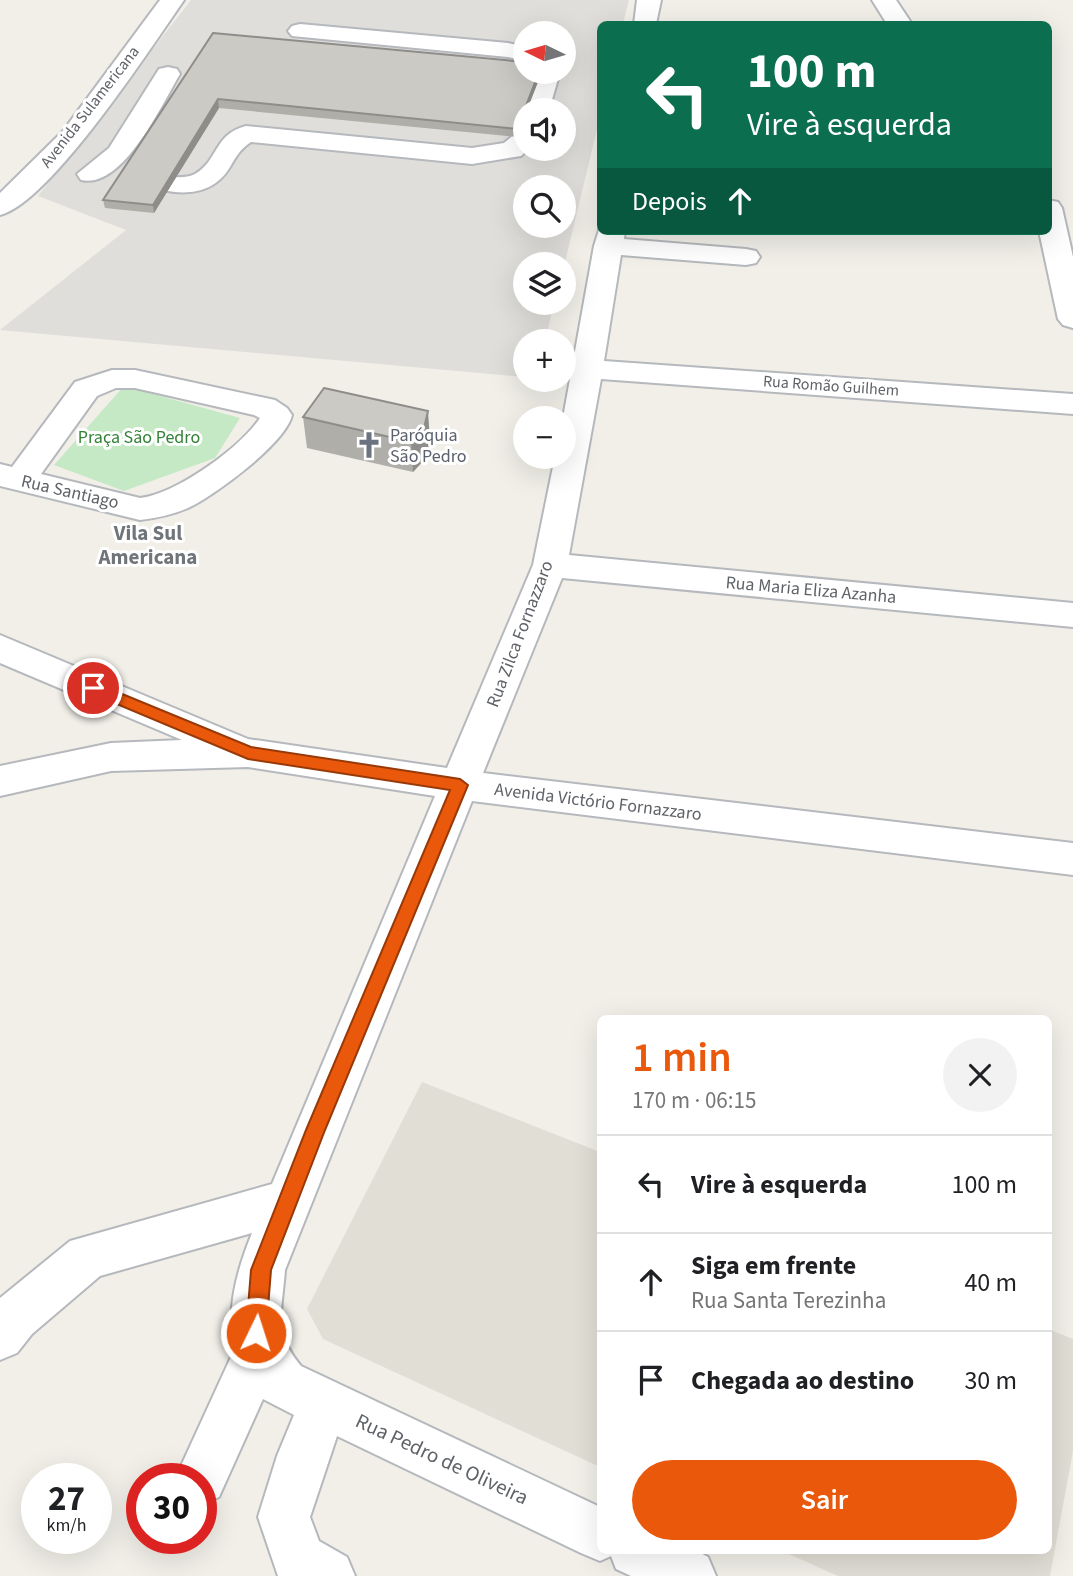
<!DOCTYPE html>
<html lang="pt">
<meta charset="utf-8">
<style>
body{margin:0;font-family:"Source Sans 3",sans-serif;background:#f2f2f2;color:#202124;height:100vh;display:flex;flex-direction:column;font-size:26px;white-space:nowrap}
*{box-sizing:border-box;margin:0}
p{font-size:23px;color:#757577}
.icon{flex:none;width:38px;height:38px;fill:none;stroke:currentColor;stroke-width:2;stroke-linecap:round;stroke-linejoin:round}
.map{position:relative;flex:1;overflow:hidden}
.details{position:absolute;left:597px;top:1015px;width:455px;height:539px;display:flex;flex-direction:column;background:#fff;border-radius:10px;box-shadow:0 7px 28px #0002}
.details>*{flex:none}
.top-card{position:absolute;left:597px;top:21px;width:455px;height:214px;border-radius:10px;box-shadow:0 7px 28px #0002;background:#0b6e4f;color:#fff;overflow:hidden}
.needle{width:46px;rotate:275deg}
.fabs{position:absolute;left:513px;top:21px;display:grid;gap:14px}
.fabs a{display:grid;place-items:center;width:63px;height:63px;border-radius:50%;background:#fff;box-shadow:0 7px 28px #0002;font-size:35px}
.speed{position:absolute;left:21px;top:1463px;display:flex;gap:14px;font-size:35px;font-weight:700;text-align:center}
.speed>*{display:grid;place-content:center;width:91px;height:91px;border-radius:50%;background:#fff;box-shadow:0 7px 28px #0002;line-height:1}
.speed small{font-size:18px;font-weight:400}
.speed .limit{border:10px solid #d22;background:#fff;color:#111}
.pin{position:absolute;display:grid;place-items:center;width:60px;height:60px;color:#fff;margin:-30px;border:4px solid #fff;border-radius:50%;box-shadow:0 2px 7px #0007}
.me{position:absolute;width:77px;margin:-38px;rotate:4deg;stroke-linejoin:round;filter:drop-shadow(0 0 5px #0008)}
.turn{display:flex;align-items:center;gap:24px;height:147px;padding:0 35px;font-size:32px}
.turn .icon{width:91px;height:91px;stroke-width:2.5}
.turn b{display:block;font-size:49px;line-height:60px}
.then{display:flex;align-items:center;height:66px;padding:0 35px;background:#0003;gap:14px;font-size:26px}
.round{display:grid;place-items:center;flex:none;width:74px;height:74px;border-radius:37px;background:#f2f2f2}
.headline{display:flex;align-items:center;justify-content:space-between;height:119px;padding:0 35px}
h1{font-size:42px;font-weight:600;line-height:52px;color:#ea580c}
.primary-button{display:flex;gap:14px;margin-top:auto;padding:14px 35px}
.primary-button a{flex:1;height:80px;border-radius:42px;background:#ea580c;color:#fff;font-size:28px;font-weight:600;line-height:80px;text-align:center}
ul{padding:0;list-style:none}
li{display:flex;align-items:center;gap:21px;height:98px;padding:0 35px;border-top:2px solid #e0e0e0}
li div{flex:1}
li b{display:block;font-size:26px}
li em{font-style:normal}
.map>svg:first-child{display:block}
.industrial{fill:#e0deda;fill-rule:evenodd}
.education{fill:#e1ded6}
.green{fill:#c5e8c5}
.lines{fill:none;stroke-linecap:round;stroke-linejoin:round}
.minor-casing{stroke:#b5b8bc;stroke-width:4}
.minor{fill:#fff;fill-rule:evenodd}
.wall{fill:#afaea9}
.shaded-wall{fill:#8f8d8a}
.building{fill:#cccac5;stroke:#8f8d8a;stroke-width:2}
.route{fill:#ea580c;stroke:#983908;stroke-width:2}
.labels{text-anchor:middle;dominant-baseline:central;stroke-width:6;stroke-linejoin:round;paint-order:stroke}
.far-street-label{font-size:16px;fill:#5f6368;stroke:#fff}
.worship-label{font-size:18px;fill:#5b616d;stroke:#fff;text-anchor:start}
.park-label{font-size:18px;fill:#348238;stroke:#fff}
.street-label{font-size:18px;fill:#5f6368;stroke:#fff}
.quarter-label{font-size:21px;font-weight:bold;fill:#70757a;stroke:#fff}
.near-street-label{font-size:21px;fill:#5f6368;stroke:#fff}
</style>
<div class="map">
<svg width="1073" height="1576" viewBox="0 0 1073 1576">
<rect width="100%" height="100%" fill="#f1efe8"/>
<!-- industrial -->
<path class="industrial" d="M191,0H629L623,24H600V117L564,266L525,264V303H554L545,341H525V377L0,330L126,230L38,196ZM525,33H564V72H525ZM525,110H564V149H525ZM525,187H564V226H525Z"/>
<!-- education -->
<g class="education">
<path d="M422,1082L600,1152V1467L323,1339L307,1309Z"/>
<path d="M1048,1329L1073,1339V1451L1050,1576H838L782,1551L1048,1550Z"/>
</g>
<!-- green -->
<path class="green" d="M124,386L240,418L215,458L124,491L54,465Z"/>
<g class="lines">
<defs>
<g id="minor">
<path d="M160,0H184C152,46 50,203 0,215V193L63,131Z"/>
<path d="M637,0H661L656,24H634Z"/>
<path d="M872,0H896L912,24H887Z"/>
<path d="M300,24L508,43L525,47V61L508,57L292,36L288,31L292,26Z"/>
<path d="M168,67L177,69L180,74C162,104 123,190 81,180L77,174L109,148L159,69Z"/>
<path d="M536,72H560L549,110H524Z"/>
<path d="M246,126L472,148L504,143L516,133L525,130V149H528L521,156L472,164L251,142C240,149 236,157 230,167C215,192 189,196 163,190L159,184L163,178C173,176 186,179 195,174C218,161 214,134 246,126Z"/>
<path d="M1048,200L1058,202L1062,208L1073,257V328L1063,325L1058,319L1039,231H1048Z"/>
<path d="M600,227V231H625L624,239L746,249L756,251L760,257L756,263L746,265L621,255L604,361L1073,394V414L601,379L569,555L1073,603V627L562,578L483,773L1073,843V875L472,801L285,1270C282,1313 272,1331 301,1366L600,1507V1550H695L708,1557L716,1576H631L616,1569L611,1556L600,1561L581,1553L337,1436L310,1517L319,1541L347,1557L355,1576H278L258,1517L277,1456L294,1415L263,1399L219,1497L201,1505V1479H175L236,1346C224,1312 239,1265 252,1233L100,1276L32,1334L17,1353L0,1360V1298L70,1241L272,1184L435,796L248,767L111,771L0,796V766L111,743L182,740L0,663V635L248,739L447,768L533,565L555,457H564L563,418L594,246Z"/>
<path d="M112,370H135L275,400L287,408L292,415C286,443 214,496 188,508C172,515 156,518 140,520L0,486V464L12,467L75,382ZM116,388H135L254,415L260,418C240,448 176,494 140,498L41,474L97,396Z"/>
</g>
</defs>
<!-- minor casing -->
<use href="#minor" class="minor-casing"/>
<!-- minor -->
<use href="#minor" class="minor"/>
</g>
<!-- wall -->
<g class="wall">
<path d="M213,33L525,110V116L517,137L219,108L154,213L105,208L103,200Z"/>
<path d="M303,417L430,441L426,458L413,472L307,448Z"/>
</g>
<!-- shaded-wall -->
<g class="shaded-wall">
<path d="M539,72H542L527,110H525V116L517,137V129Z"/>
<path d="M218,99L219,108L154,213L153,205Z"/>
<path d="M428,411L430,441L426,458L413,472L411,442Z"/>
</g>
<!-- building -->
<g class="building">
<path d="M213,33L525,62V72H539L517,129L218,99L153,205L103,200Z"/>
<path d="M324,388L428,411L424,428L411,442L303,417Z"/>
</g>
<!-- route -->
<path class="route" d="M93,682L251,747L460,779L468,785L325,1130L271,1270L266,1333L263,1340L256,1343L248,1340L246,1333L251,1270L306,1130L450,790L248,759L88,692L86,688L88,684Z"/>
<!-- icons -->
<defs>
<symbol id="church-bare" viewBox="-9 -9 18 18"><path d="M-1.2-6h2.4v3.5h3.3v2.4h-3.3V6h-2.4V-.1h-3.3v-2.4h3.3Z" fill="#6b7280" stroke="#fff" stroke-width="2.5" paint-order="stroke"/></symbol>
</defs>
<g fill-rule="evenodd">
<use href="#church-bare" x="350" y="426" width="38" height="38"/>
</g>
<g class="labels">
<!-- far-street labels -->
<g class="far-street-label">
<text transform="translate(90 107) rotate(-52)">Avenida Sulamericana</text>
<text transform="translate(831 386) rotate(4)">Rua Romão Guilhem</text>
</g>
<!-- worship labels -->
<g class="worship-label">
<text x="390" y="435">Paróquia<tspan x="390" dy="21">São Pedro</tspan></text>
</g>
<!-- park labels -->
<g class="park-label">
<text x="139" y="437">Praça São Pedro</text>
</g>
<!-- street labels -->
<g class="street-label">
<text transform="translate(70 492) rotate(13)">Rua Santiago</text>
<text transform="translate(811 590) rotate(5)">Rua Maria Eliza Azanha</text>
<text transform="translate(520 634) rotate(-69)">Rua Zilca Fornazzaro</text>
<text transform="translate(598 802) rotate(7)">Avenida Victório Fornazzaro</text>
</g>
<!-- quarter labels -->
<g class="quarter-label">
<text x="148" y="533">Vila Sul<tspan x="148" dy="24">Americana</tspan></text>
</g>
<!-- near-street labels -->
<g class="near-street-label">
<text transform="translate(442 1459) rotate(25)">Rua Pedro de Oliveira</text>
</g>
</g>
</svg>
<div class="fabs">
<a><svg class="needle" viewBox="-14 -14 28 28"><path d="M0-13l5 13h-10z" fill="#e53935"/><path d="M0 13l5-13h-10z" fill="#757577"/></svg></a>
<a><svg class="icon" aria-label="sound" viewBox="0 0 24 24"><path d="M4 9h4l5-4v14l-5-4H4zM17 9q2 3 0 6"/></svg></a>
<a><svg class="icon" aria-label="search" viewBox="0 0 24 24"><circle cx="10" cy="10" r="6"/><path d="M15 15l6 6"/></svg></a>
<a><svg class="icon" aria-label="layers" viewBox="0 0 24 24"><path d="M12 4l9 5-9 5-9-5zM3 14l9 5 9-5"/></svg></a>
<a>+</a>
<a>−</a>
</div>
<div class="speed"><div>27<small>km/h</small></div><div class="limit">30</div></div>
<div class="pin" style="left:93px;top:688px;background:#d93025"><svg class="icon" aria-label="arrive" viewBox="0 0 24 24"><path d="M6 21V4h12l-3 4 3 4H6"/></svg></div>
<svg class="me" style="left:256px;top:1333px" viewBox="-20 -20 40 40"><circle r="17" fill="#ea580c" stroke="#fff" stroke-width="3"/><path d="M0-11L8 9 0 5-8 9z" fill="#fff"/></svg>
<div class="top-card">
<div class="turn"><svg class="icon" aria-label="left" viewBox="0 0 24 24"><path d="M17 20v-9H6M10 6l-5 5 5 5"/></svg><div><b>100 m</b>Vire à esquerda</div></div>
<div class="then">Depois<svg class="icon" aria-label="ahead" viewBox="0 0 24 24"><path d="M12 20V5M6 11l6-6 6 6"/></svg></div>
</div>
<section class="details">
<div class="headline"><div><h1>1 min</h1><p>170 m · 06:15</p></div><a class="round"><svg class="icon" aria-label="close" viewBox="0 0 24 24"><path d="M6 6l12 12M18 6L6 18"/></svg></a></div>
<ul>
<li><svg class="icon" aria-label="left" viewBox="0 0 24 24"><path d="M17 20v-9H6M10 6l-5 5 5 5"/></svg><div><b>Vire à esquerda</b></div><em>100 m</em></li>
<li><svg class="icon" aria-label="ahead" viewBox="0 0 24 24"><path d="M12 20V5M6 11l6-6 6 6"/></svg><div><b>Siga em frente</b><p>Rua Santa Terezinha</p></div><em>40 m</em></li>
<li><svg class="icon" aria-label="arrive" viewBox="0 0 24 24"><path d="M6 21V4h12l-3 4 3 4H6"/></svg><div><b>Chegada ao destino</b></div><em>30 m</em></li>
</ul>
<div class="primary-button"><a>Sair</a></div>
</section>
</div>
